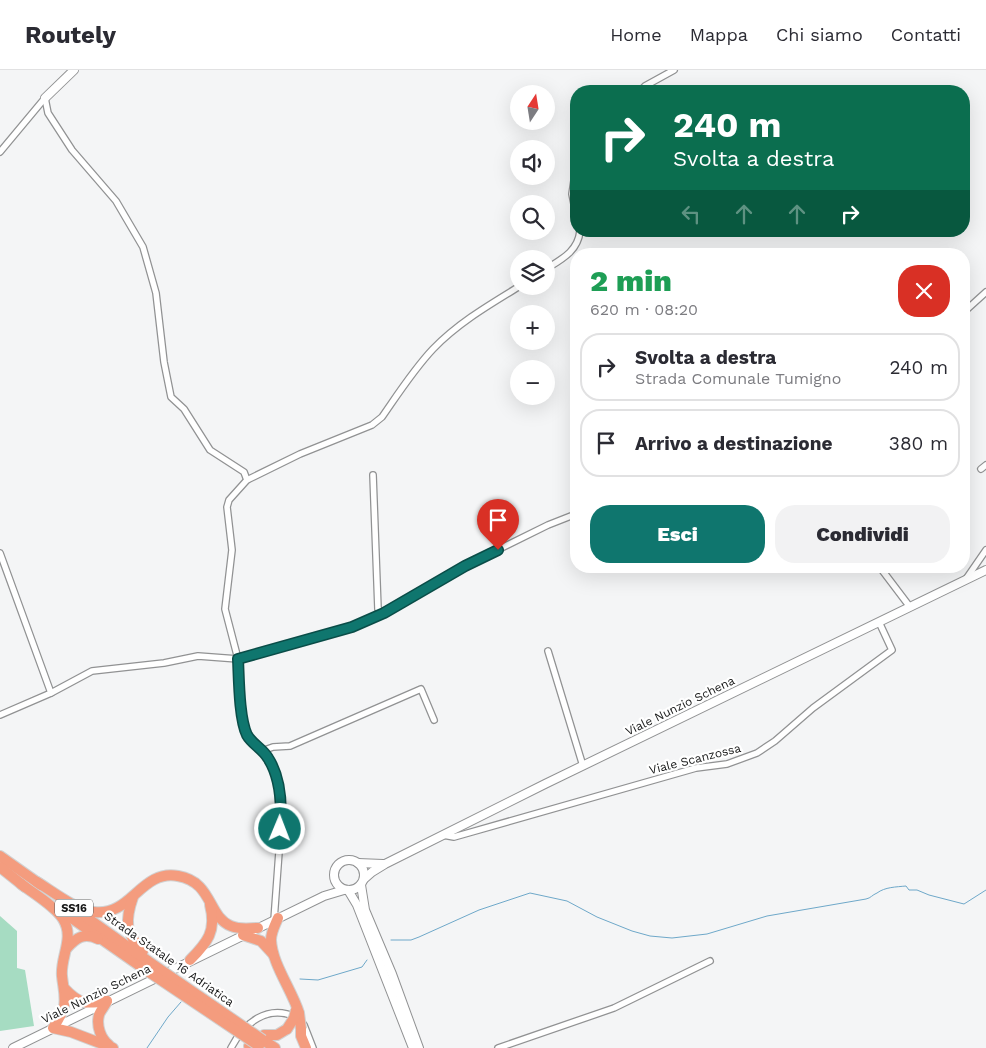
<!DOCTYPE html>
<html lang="it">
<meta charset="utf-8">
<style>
body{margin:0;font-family:"Work Sans",sans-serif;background:#f2f2f3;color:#2b2b33;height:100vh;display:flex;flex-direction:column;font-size:19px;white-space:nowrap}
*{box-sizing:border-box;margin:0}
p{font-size:16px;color:#7c7c81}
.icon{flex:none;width:28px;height:28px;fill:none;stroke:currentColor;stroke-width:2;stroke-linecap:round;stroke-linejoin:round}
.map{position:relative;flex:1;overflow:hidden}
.details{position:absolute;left:570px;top:178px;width:400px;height:325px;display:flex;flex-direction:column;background:#fff;border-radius:20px;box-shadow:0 5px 20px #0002}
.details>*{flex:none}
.banner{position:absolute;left:570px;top:15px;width:400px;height:152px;border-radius:20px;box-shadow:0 5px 20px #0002;background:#0b6e4f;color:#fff;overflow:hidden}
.needle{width:32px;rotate:12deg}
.controls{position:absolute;left:510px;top:15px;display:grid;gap:10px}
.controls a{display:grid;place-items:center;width:45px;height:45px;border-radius:50%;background:#fff;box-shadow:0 5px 20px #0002;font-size:25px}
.pin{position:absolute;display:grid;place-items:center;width:42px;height:42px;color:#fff;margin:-51px -21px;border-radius:50% 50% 50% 0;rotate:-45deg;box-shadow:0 0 5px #0007}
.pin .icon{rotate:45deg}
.me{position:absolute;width:55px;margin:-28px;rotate:1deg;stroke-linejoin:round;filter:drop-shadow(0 0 4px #0008)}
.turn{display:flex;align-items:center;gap:18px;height:105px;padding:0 20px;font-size:22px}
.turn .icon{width:65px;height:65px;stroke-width:2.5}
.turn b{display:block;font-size:35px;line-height:42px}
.lanes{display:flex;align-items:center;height:48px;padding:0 20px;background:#0003;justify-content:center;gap:25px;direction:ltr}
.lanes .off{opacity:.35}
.round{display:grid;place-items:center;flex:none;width:52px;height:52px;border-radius:20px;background:#f2f2f3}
.summary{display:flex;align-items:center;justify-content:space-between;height:85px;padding:0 20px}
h1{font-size:30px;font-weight:800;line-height:38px;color:#1e9e55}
.button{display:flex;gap:10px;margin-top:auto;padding:10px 20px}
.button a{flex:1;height:58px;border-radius:20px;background:#0f766e;color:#fff;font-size:20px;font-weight:800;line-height:58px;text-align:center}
.button a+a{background:#f2f2f3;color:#2b2b33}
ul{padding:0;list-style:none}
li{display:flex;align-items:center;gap:15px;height:68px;margin:0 10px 8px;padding:0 10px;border:2px solid #e1e1e2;border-radius:20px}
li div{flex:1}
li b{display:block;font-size:19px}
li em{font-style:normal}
header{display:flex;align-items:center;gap:30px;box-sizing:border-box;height:70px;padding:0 25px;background:#fff;border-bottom:1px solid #e1e1e2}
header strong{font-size:24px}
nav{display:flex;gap:28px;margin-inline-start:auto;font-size:18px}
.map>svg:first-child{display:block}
.green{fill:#a6dcc2}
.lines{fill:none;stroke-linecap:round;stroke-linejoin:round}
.stream{stroke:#6ea8c9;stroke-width:1}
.street-casing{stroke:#919293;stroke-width:8}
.secondary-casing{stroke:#919293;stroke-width:10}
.highway-casing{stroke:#d1d1d1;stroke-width:12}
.street{stroke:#fff;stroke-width:5.5}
.secondary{stroke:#fff;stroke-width:8}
.highway{stroke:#f49c7e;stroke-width:10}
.highway-bridge-casing{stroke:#d1d1d1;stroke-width:12;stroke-linecap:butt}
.highway-bridge{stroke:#f49c7e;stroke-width:10}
.route-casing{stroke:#0a4d48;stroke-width:12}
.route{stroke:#0f766e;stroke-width:9}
.labels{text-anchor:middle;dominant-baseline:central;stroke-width:4.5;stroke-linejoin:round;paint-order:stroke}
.shield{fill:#fff;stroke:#5d5e5e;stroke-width:1}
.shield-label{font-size:11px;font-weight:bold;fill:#181919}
.street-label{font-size:12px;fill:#181919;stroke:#fff}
</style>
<header>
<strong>Routely</strong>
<nav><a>Home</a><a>Mappa</a><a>Chi siamo</a><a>Contatti</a></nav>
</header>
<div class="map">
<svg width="986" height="978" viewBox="0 0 986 978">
<rect width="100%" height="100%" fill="#f4f5f6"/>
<!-- green -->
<path class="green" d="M0,846L17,861V898L25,900L34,956L0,961Z"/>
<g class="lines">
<!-- stream -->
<g class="stream">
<path d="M391,870H411L419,867L479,840L530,823L567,831L597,847L632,861L650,866L672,868L707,864L767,846L866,829C871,828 872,825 877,823C885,817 896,817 906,816L909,820H917L929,825L964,834L986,820"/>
<path d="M300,909L318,910L362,897L367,890"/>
<path d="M147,978L168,947L181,932"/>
</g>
<defs>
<g id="street">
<path d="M640,21L645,16L674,0"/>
<path d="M45,28L48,43L72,80L116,131L143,177L156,223L164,292L171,327L184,339L210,380L244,402L247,410"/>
<path d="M0,82L45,28"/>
<path d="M576,97L572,124L576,144"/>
<path d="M546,199C562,189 578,181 580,161"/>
<path d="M964,242L986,222"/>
<path d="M981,399L986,395"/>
<path d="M373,405L378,539L384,543"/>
<path d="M0,483L51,623"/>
<path d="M879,496L910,537"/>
<path d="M966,509L986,480"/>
<path d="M548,581L583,696"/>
<path d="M0,645L51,623L92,601L164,593L198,586L238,589L352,557L384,543L465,496L548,455L576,444"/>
<path d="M262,681L273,677L290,676L421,619L434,650"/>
<path d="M443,765L454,767L696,698L727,694L757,683L775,671L813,638L892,580L879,552"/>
<path d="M274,850L282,741L279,715L268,687L247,665L240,635L238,589L225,539L232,480L227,437L229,430L247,410L300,384L372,355L382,347C398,324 414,299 433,279C458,253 489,235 520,216"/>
<path d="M304,955L313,978"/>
<path d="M231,978C244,953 267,934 296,947"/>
<path d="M498,978L614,938L710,891"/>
</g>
<g id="secondary">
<path d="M45,28L74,0"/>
<circle cx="349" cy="805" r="15"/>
<path d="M358,793L383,794"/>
<path d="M364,809L372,802L385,794L545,714L986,500"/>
<path d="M361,815L365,840L392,904L419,978"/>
<path d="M348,820L357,835L413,978"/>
<path d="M13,978L324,826L344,820"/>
</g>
<g id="highway">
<path d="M0,786L41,815"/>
<path d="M0,797L25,817"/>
<path d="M37,812C52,821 76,840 94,842C131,847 141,799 178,806C213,812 207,846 231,856C240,860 249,858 258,858"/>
<path d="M21,814C33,823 55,836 63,849C75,868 60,887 62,906C63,917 66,926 64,937C62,944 57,952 53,958L71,962L113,978"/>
<path d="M133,827C125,850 125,864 143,881"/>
<path d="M60,840L140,896"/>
<path d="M76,840L148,891"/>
<path d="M278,848C275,855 271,862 271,870C272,894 292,920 299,943"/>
<path d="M243,865L261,871L273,884"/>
<path d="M67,878C76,868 84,862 98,869"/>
<path d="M190,890C207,873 217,861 210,835"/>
<path d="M65,919C80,935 87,934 107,931"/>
<path d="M107,931C105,936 100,941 99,945C96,956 101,969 109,975"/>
<path d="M301,959V966L306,978"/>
<path d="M264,965H277L287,959"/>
<path d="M263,970L275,978"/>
<path d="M249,976L250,978"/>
</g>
</defs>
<!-- street casing -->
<use href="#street" class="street-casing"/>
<!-- secondary casing -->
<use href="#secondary" class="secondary-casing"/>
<!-- highway casing -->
<use href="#highway" class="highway-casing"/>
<!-- street -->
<use href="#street" class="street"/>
<!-- secondary -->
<use href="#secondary" class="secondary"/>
<!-- highway -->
<use href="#highway" class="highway"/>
<defs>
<g id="highway-bridge">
<path d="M148,891L263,970"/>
<path d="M140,896L259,976"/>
<path d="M299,943L301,959"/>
<path d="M287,959L294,948L296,940"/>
</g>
</defs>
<!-- highway-bridge casing -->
<use href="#highway-bridge" class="highway-bridge-casing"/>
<!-- highway-bridge -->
<use href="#highway-bridge" class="highway-bridge"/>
</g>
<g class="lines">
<defs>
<path id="route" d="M280,759C282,736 281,708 268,688C263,679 252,674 247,665C239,648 239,609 238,589L352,557L384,543L465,496L498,480"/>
</defs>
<!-- route casing -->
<use href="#route" class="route-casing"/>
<!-- route -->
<use href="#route" class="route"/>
</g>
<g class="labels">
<!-- shield labels -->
<rect class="shield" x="55" y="829.5" width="38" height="17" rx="4"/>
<g class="shield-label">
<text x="74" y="838">SS16</text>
</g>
<!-- street labels -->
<g class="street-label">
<text transform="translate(680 636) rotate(-26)">Viale Nunzio Schena</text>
<text transform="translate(695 689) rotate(-14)">Viale Scanzossa</text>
<text transform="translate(169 889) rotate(35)">Strada Statale 16 Adriatica</text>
<text transform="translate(96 924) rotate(-26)">Viale Nunzio Schena</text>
</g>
</g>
</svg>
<div class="controls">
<a><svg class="needle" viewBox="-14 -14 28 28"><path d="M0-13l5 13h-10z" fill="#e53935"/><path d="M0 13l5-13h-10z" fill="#7c7c81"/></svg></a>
<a><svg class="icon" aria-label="sound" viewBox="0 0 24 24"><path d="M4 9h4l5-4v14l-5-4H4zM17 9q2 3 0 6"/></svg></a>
<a><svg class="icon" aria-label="search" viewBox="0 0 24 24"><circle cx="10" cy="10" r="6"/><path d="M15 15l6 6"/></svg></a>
<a><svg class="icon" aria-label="layers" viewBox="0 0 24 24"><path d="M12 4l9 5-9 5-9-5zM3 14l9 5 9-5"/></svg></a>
<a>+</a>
<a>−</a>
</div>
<div class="pin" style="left:498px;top:480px;background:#d93025"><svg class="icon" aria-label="arrive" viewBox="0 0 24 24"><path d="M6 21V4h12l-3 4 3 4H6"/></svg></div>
<svg class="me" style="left:280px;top:759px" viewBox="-20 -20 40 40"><circle r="17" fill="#0f766e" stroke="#fff" stroke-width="3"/><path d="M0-11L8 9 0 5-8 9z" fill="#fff"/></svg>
<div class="banner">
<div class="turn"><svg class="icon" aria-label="right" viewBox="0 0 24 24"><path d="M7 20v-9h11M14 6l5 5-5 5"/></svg><div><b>240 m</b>Svolta a destra</div></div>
<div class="lanes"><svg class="icon off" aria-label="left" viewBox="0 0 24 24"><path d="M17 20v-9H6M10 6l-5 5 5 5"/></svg><svg class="icon off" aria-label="ahead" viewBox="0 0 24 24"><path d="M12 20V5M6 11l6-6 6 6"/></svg><svg class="icon off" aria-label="ahead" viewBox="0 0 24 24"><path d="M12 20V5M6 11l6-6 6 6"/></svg><svg class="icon" aria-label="right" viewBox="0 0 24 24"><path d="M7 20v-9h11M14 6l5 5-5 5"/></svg></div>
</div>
<section class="details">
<div class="summary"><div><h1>2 min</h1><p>620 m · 08:20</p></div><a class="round" style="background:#d93025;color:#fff"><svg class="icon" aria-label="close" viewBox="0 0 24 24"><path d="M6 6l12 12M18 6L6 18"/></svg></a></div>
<ul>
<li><svg class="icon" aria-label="right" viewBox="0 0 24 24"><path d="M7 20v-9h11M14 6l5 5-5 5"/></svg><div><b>Svolta a destra</b><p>Strada Comunale Tumigno</p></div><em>240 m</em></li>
<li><svg class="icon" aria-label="arrive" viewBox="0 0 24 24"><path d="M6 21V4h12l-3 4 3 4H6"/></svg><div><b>Arrivo a destinazione</b></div><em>380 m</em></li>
</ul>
<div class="button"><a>Esci</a><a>Condividi</a></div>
</section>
</div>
